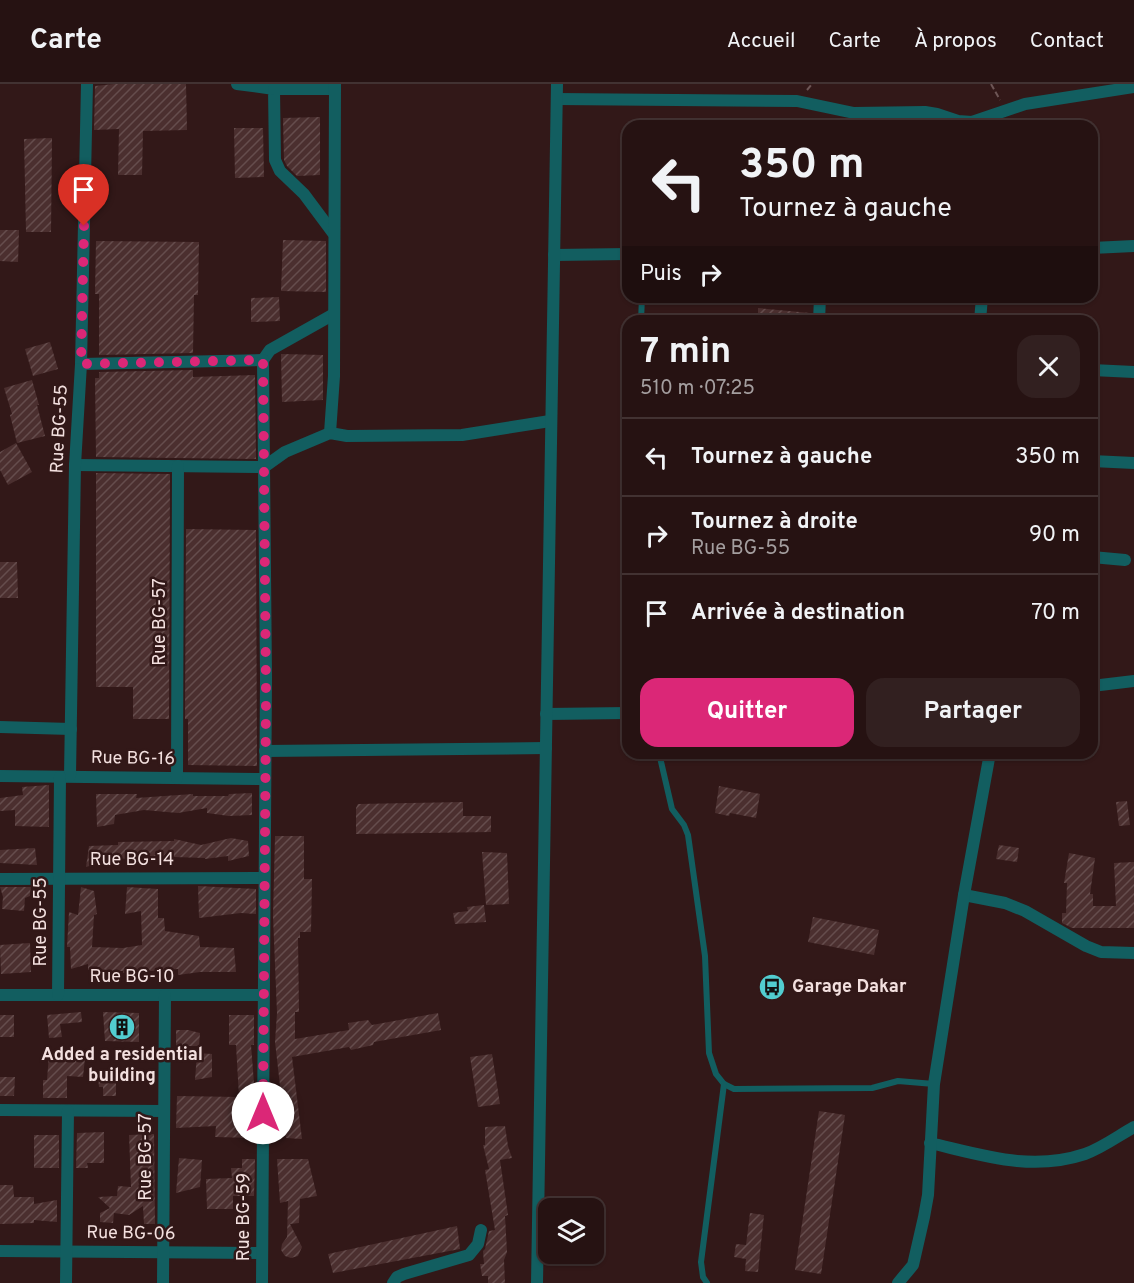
<!DOCTYPE html>
<html lang="fr">
<meta charset="utf-8">
<style>
body{margin:0;font-family:Overpass,sans-serif;background:#322020;color:#f1f3f6;height:100vh;display:flex;flex-direction:column;font-size:22px;white-space:nowrap}
*{box-sizing:border-box;margin:0}
p{font-size:20px;color:#a49e9f}
.icon{flex:none;width:33px;height:33px;fill:none;stroke:currentColor;stroke-width:2;stroke-linecap:round;stroke-linejoin:round}
.map{position:relative;flex:1;overflow:hidden}
.side{position:absolute;left:622px;top:231px;width:476px;height:444px;display:flex;flex-direction:column;background:#261212;border-radius:18px;box-shadow:0 2px 4px #0004,0 0 0 2px #423232}
.side>*{flex:none}
.guide{position:absolute;left:622px;top:36px;width:476px;height:183px;border-radius:18px;box-shadow:0 2px 4px #0004,0 0 0 2px #423232;background:#261212;color:#f1f3f6;overflow:hidden}
.buttons{position:absolute;left:538px;top:1114px;display:grid;gap:12px}
.buttons a{display:grid;place-items:center;width:66px;height:66px;border-radius:12px;background:#261212;box-shadow:0 2px 4px #0004,0 0 0 2px #423232;font-size:30px}
.pin{position:absolute;display:grid;place-items:center;width:51px;height:51px;color:#fff;margin:-62px -26px;border-radius:50% 50% 50% 0;rotate:-45deg;box-shadow:0 0 6px #0007}
.pin .icon{rotate:45deg}
.me{position:absolute;width:66px;margin:-33px;rotate:0deg;stroke-linejoin:round;filter:drop-shadow(0 0 4px #0008)}
.turn{display:flex;align-items:center;gap:21px;height:126px;padding:0 18px;font-size:27px}
.turn .icon{width:78px;height:78px;stroke-width:2.5}
.turn b{display:block;font-size:42px;line-height:51px}
.then{display:flex;align-items:center;height:57px;padding:0 18px;background:#0003;gap:12px;font-size:22px}
.round{display:grid;place-items:center;flex:none;width:63px;height:63px;border-radius:18px;background:#322020}
.overview{display:flex;align-items:center;justify-content:space-between;height:102px;padding:0 18px}
h1{font-size:36px;font-weight:700;line-height:45px}
.cta{display:flex;gap:12px;margin-top:auto;padding:12px 18px}
.cta a{flex:1;height:69px;border-radius:18px;background:#db2777;color:#fff;font-size:24px;font-weight:700;line-height:69px;text-align:center}
.cta a+a{background:#322020;color:#f1f3f6}
ul{padding:0;list-style:none}
li{display:flex;align-items:center;gap:18px;height:78px;padding:0 18px;border-top:2px solid #423232}
li div{flex:1}
li b{display:block;font-size:22px}
li em{font-style:normal}
header{display:flex;align-items:center;gap:36px;box-sizing:border-box;height:84px;padding:0 30px;background:#261212;border-bottom:2px solid #423232}
header strong{font-size:28px}
nav{display:flex;gap:33px;margin-inline-start:auto;font-size:21px}
.map>svg:first-child{display:block}
.building{fill:url(#building-hatch)}
.lines{fill:none;stroke-linecap:round;stroke-linejoin:round}
.path{stroke:#6e5656;stroke-width:2;stroke-dasharray:6 3;stroke-linecap:butt}
.service{stroke:#125e60;stroke-width:6}
.minor{stroke:#125e60;stroke-width:12}
.route{stroke:#db2777;stroke-width:10;stroke-dasharray:0 18}
.labels{text-anchor:middle;dominant-baseline:central;stroke-width:5;stroke-linejoin:round;paint-order:stroke}
.street-label{font-size:18px;fill:#f3e0df;stroke:#321818}
.poi-label{font-size:18px;font-weight:bold;fill:#f3e0df;stroke:#321818;text-anchor:start}
</style>
<header>
<strong>Carte</strong>
<nav><a>Accueil</a><a>Carte</a><a>À propos</a><a>Contact</a></nav>
</header>
<div class="map">
<svg width="1134" height="1199" viewBox="0 0 1134 1199">
<defs>
<pattern id="building-hatch" width="6" height="6" patternUnits="userSpaceOnUse" patternTransform="scale(1.5)"><rect width="6" height="6" fill="#4b2f2f"/><path d="M-1 1l2-2M0 6l6-6M5 7l2-2" fill="none" stroke="#654d4d"/></pattern>
</defs>
<rect width="100%" height="100%" fill="#321818"/>
<!-- building -->
<g class="building">
<path d="M114,0H186L187,46L143,47L142,91H118L119,45L94,46L95,2Z"/>
<path d="M320,33V91L297,92L287,82L284,76L283,34Z"/>
<path d="M234,44H263L264,93L235,94Z"/>
<path d="M52,54L51,148H26L24,55Z"/>
<path d="M0,146H19L18,178L0,177Z"/>
<path d="M283,156L326,157V208L281,207Z"/>
<path d="M96,157L199,158L198,211H194L193,269L99,271V210H95Z"/>
<path d="M279,213L280,237L251,238V214Z"/>
<path d="M758,224L810,229V237H758Z"/>
<path d="M50,258L58,285L33,292L25,265Z"/>
<path d="M281,270L323,271V316L282,318Z"/>
<path d="M193,286V293L255,291L256,375L96,373L95,294H99V288Z"/>
<path d="M32,296L39,321H37L45,352L17,359L10,331L12,330L4,304Z"/>
<path d="M16,359L32,388L8,401L0,386V368Z"/>
<path d="M96,389L170,390L169,635H133V603H96Z"/>
<path d="M186,445L256,446L257,682L188,681V635H185Z"/>
<path d="M0,478H17L18,514H0Z"/>
<path d="M49,701V743L15,742V726L0,727V714L23,711L22,703Z"/>
<path d="M719,702L760,710L756,734L730,729L729,732L715,729Z"/>
<path d="M252,709V731L229,732L207,729V724L178,729L144,726L115,731L114,740L97,743L96,710H137L136,714L193,710V712H228L229,710Z"/>
<path d="M1127,717L1130,741L1119,742L1116,718Z"/>
<path d="M463,718V732H491V748L356,750V724L358,720Z"/>
<path d="M275,752H304V795H312L311,848H300V854H298L299,928H295V955L349,946L348,939L368,936L372,941L438,929L441,946L374,958L373,961L351,966L349,963L292,973L302,1055L286,1054L275,958L277,929L273,832Z"/>
<path d="M231,754L248,757L249,772L228,777V772L205,775V774L142,772L106,777L86,783L89,762L118,761V758L174,757V755L201,761Z"/>
<path d="M999,761L1019,764L1017,778L996,775Z"/>
<path d="M35,764L37,781L0,779V766Z"/>
<path d="M482,768L507,769L509,820L486,821Z"/>
<path d="M1069,769L1095,774L1090,810H1093V822H1116L1114,779L1134,778V844H1072L1062,839V829H1066L1067,799H1064Z"/>
<path d="M198,802L256,805V830L241,829L199,834Z"/>
<path d="M0,803H31L30,812L25,814L24,827L2,825L3,813Z"/>
<path d="M81,803L94,807L97,830L94,831L92,863L123,864L142,861L141,827L125,830L127,803L158,805V834H164L165,847L199,852L200,863L234,864L236,888H200L178,891V885L123,889V887L88,886V880L71,885L70,863H67L69,828L78,831Z"/>
<path d="M484,821L486,838L455,840L453,829L468,827L467,823Z"/>
<path d="M813,833L879,846L874,871L808,858Z"/>
<path d="M30,859L31,888L1,890L0,861Z"/>
<path d="M81,928L82,938L60,940L62,953L49,954L47,931Z"/>
<path d="M103,928L139,929V958L105,957Z"/>
<rect x="0" y="931" width="14" height="22"/>
<path d="M229,931H254V961H251L255,1012L254,1054L215,1053L216,1042L176,1044L177,1012L239,1013L236,961H229Z"/>
<path d="M176,946H188L200,949L199,962H176Z"/>
<path d="M197,969L212,970V993L195,996Z"/>
<path d="M492,970L500,1020L478,1023L470,973Z"/>
<path d="M49,971L85,974L83,993L67,992V1014H43V996H47Z"/>
<path d="M98,992H116V1012H103V1003H99Z"/>
<path d="M0,993H15L14,1012H0Z"/>
<path d="M819,1027L845,1031L821,1190L795,1186Z"/>
<path d="M505,1042L508,1062L512,1074L500,1076L508,1131L505,1132L507,1168L504,1176L505,1199H488V1192H482L480,1180H484L483,1167L485,1165L489,1147L495,1146L485,1086L489,1085L483,1061H485V1043Z"/>
<path d="M104,1048V1079H87L88,1084H76L77,1049Z"/>
<path d="M154,1050L155,1140H144L143,1122L129,1131L114,1129L113,1139L100,1138V1129L110,1124L98,1113L117,1112L118,1102L131,1103L129,1051Z"/>
<rect x="34" y="1051" width="25" height="33"/>
<path d="M179,1074L202,1076L200,1103L176,1109Z"/>
<path d="M242,1075H255L254,1112H233V1125H207L206,1095L232,1094L231,1084H242Z"/>
<path d="M277,1075H308L317,1112L300,1115L299,1139L290,1140L302,1163L298,1172L291,1174L285,1172L281,1166L282,1160L287,1153L288,1117L280,1119Z"/>
<path d="M0,1101H13L14,1113H34V1120L57,1116V1138L34,1136V1139L0,1140Z"/>
<path d="M750,1129L764,1131L758,1188L745,1187L746,1175L734,1173L736,1160L746,1161Z"/>
<path d="M457,1142L460,1165L333,1189L328,1170Z"/>
</g>
<g class="lines">
<!-- path -->
<g class="path">
<path d="M991,0L1000,16"/>
<path d="M807,6L812,0"/>
</g>
<!-- service -->
<g class="service">
<path d="M641,237L642,213"/>
<path d="M659,669L672,725L684,741L688,751L705,872L709,969L716,990L724,1000L734,1005L872,1004L898,997L934,1000"/>
<path d="M707,1199L703,1193L701,1178L724,1000"/>
</g>
<!-- minor -->
<g class="minor">
<path d="M237,0L274,5L275,76L280,87L304,110L333,149"/>
<path d="M274,5H335"/>
<path d="M557,15L797,17L854,29L925,28L937,30L958,37L972,38L1025,20L1134,3"/>
<path d="M1092,164L1134,162"/>
<path d="M554,171L628,170"/>
<path d="M819,237L820,213"/>
<path d="M980,237L982,213"/>
<path d="M263,276L270,266L334,230"/>
<path d="M81,280L263,276"/>
<path d="M1092,286L1134,288"/>
<path d="M330,349L334,292L335,0"/>
<path d="M1092,377L1134,379"/>
<path d="M75,381L264,383L285,368L330,349L347,352L462,351L550,337"/>
<path d="M1092,473L1125,476"/>
<path d="M1092,602L1134,597"/>
<path d="M546,630L628,629"/>
<path d="M0,643L71,645"/>
<path d="M265,667L546,664"/>
<path d="M0,692L265,695"/>
<path d="M70,692L75,381L81,280L87,0"/>
<path d="M177,694L178,382"/>
<path d="M0,795L264,794"/>
<path d="M964,811L1005,819L1025,827L1086,862L1101,868L1134,869"/>
<path d="M0,911H264"/>
<path d="M58,911L60,693"/>
<path d="M0,1026L164,1027"/>
<path d="M930,1059C982,1071 1031,1088 1085,1070C1102,1064 1118,1052 1134,1043"/>
<path d="M0,1167L262,1169"/>
<path d="M66,1199L68,1027"/>
<path d="M163,1199L165,911"/>
<path d="M262,1199L266,593L263,276"/>
<path d="M393,1199L397,1193L404,1190L469,1171L478,1160L481,1146"/>
<path d="M537,1199L557,0"/>
<path d="M898,1199L913,1181L924,1133L928,1111L934,1000L964,811L990,669"/>
</g>
</g>
<g class="lines">
<!-- route -->
<path class="route" d="M84,142L81,280L263,276L266,612L263,1029"/>
</g>
<!-- icons -->
<defs>
<symbol id="bus-disc" viewBox="-11 -11 22 22"><circle r="9.5" fill="#52cdd0" stroke="#321818"/><path d="M-5-6H5V4H4V6H2V4H-2V6H-4V4H-5ZM-3.5-4V0h7V-4ZM-3.5 1.2v1.5H-2V1.2ZM2 1.2v1.5H3.5V1.2Z" fill="#111"/></symbol>
<symbol id="building-disc" viewBox="-11 -11 22 22"><circle r="9.5" fill="#52cdd0" stroke="#321818"/><path d="M-4-6H4V6H1V3H-1V6H-4ZM-2.5-4.3h1.7v1.8h-1.7ZM.8-4.3h1.7v1.8H.8ZM-2.5-1h1.7V.8h-1.7ZM.8-1h1.7V.8H.8Z" fill="#111"/></symbol>
</defs>
<g fill-rule="evenodd">
<use href="#bus-disc" x="757" y="888" width="30" height="30"/>
<use href="#building-disc" x="107" y="928" width="30" height="30"/>
</g>
<g class="labels">
<!-- street labels -->
<g class="street-label">
<text transform="translate(60 345) rotate(-87)">Rue BG-55</text>
<text transform="translate(160 538) rotate(-90)">Rue BG-57</text>
<text transform="translate(133 675) rotate(1)">Rue BG-16</text>
<text x="132" y="776">Rue BG-14</text>
<text transform="translate(41 838) rotate(-90)">Rue BG-55</text>
<text x="132" y="893">Rue BG-10</text>
<text transform="translate(146 1073) rotate(-90)">Rue BG-57</text>
<text transform="translate(244 1133) rotate(-90)">Rue BG-59</text>
<text transform="translate(131 1150) rotate(1)">Rue BG-06</text>
</g>
<!-- poi labels -->
<g class="poi-label">
<text x="792" y="903">Garage Dakar</text>
<text x="122" y="971" text-anchor="middle">Added a residential<tspan x="122" dy="21">building</tspan></text>
</g>
</g>
</svg>
<div class="buttons">
<a><svg class="icon" aria-label="layers" viewBox="0 0 24 24"><path d="M12 4l9 5-9 5-9-5zM3 14l9 5 9-5"/></svg></a>
</div>
<div class="pin" style="left:84px;top:142px;background:#d93025"><svg class="icon" aria-label="arrive" viewBox="0 0 24 24"><path d="M6 21V4h12l-3 4 3 4H6"/></svg></div>
<svg class="me" style="left:263px;top:1029px" viewBox="-20 -20 40 40"><circle r="19" fill="#fff"/><path d="M0-13L10 11 0 6-10 11z" fill="#db2777"/></svg>
<div class="guide">
<div class="turn"><svg class="icon" aria-label="left" viewBox="0 0 24 24"><path d="M17 20v-9H6M10 6l-5 5 5 5"/></svg><div><b>350 m</b>Tournez à gauche</div></div>
<div class="then">Puis<svg class="icon" aria-label="right" viewBox="0 0 24 24"><path d="M7 20v-9h11M14 6l5 5-5 5"/></svg></div>
</div>
<section class="side">
<div class="overview"><div><h1>7 min</h1><p>510 m · 07:25</p></div><a class="round"><svg class="icon" aria-label="close" viewBox="0 0 24 24"><path d="M6 6l12 12M18 6L6 18"/></svg></a></div>
<ul>
<li><svg class="icon" aria-label="left" viewBox="0 0 24 24"><path d="M17 20v-9H6M10 6l-5 5 5 5"/></svg><div><b>Tournez à gauche</b></div><em>350 m</em></li>
<li><svg class="icon" aria-label="right" viewBox="0 0 24 24"><path d="M7 20v-9h11M14 6l5 5-5 5"/></svg><div><b>Tournez à droite</b><p>Rue BG-55</p></div><em>90 m</em></li>
<li><svg class="icon" aria-label="arrive" viewBox="0 0 24 24"><path d="M6 21V4h12l-3 4 3 4H6"/></svg><div><b>Arrivée à destination</b></div><em>70 m</em></li>
</ul>
<div class="cta"><a>Quitter</a><a>Partager</a></div>
</section>
</div>
